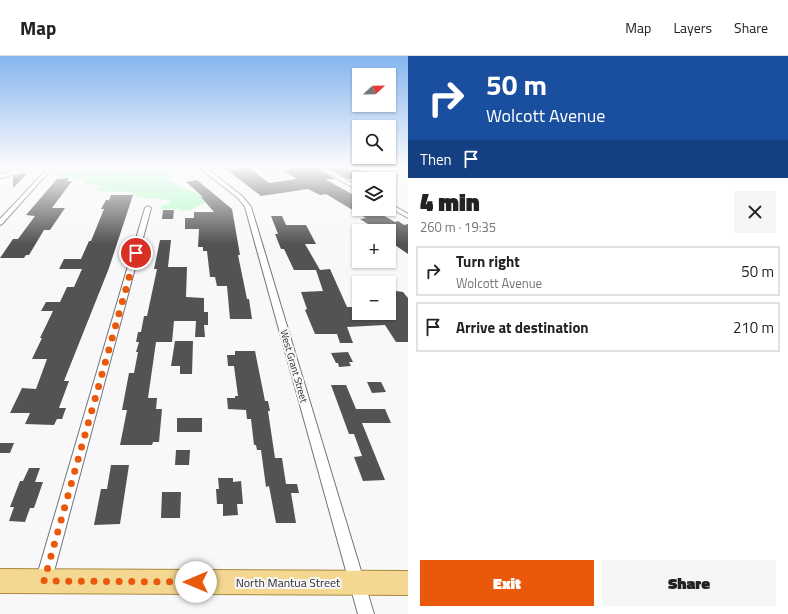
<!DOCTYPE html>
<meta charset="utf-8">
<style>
body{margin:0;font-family:"Titillium Web",sans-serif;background:#f6f6f6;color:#222;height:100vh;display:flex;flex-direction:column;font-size:15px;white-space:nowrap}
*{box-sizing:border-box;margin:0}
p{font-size:13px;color:#767676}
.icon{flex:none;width:22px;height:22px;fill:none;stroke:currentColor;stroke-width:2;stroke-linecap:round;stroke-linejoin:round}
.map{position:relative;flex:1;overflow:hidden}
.panel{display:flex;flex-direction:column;background:#fff;width:380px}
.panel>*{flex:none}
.top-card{background:#1a4fa0;color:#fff;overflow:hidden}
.needle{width:26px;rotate:68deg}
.buttons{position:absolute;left:352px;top:12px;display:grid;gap:8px}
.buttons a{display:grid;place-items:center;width:44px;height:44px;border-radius:0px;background:#fff;box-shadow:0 1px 3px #0004;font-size:20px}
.pin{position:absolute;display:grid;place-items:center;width:34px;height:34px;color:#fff;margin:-17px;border:2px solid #fff;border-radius:50%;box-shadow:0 1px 4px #0007}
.me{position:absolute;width:44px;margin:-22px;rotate:270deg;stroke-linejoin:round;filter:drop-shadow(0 0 3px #0008)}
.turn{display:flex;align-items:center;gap:14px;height:84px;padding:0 12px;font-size:18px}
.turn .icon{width:52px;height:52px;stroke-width:2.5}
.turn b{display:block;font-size:28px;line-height:34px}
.then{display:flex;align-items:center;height:38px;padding:0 12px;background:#0003;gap:8px;font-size:15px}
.round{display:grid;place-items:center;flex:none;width:42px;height:42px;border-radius:0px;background:#f6f6f6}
.head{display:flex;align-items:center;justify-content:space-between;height:68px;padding:0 12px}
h1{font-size:24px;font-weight:800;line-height:30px}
.button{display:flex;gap:8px;margin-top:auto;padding:8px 12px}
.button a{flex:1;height:46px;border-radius:0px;background:#ea580c;color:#fff;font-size:16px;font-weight:800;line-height:46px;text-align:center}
.button a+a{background:#f6f6f6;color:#222}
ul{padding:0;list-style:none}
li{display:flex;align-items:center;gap:12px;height:50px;margin:0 8px 6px;padding:0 4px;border:2px solid #e0e0e0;border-radius:0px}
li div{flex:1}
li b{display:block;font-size:15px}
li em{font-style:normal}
header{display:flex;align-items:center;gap:24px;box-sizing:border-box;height:56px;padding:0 20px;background:#fff;border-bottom:1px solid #e0e0e0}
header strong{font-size:19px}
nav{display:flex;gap:22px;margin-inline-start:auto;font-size:14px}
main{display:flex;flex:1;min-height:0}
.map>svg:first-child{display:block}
.green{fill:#b4fbca}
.building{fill:#535254}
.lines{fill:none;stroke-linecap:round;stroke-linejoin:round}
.minor-casing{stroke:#747475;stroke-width:2}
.tertiary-casing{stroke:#747475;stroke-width:2}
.primary-casing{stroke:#a9893e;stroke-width:2}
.minor{fill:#fff;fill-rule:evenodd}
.tertiary{fill:#fff;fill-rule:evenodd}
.primary{fill:#f4d791;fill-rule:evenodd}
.route{stroke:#ea580c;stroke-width:7;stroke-dasharray:0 12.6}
.labels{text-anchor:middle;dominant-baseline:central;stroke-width:4;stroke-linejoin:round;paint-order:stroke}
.street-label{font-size:10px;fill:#2b2b2c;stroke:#f8f8fa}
.near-street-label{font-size:12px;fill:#2b2b2c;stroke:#f8f8fa}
</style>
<header>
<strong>Map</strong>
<nav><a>Map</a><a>Layers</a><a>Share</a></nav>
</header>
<main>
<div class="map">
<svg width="408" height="558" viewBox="0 0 408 558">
<rect width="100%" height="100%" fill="#f8f8fa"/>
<!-- green -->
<g class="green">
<path d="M88,110H113L124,115L135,110H160L162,114L171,118V121L164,124L177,128V130C189,135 201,137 213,143L191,154L182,155L179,153H161V150L171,146C159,139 141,147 131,136L93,135L102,129L83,128L86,124L85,122H57L56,120L59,118L55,117L58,114H77Z"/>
<path d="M256,110H298L278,114V121C269,122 263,115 256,110Z"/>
</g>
<!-- building -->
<g class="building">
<path d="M222,110H247L269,127L297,123L283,114L318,110V113L335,123H325L359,142V153H372L395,166L398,165L404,169L408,168V198L389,185V168L374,172L360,163L366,162L326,138L320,139L308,133L261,140Z"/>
<path d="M326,110H342L348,113H358L378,123H348Z"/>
<path d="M28,117L13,132V120Z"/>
<path d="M69,122L67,125H72L52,152H65L50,174H44L29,199H26L24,202H0L13,183H18L35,160L26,159L57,123Z"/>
<path d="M197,124L232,153L240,199H238L247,243H249L252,263H230L227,230H217L215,221H210L207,195H203V191H198L199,173H185V162H194V156H214L201,141H203L186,126Z"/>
<path d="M111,139H133L109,212L64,325H69L59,352H66L62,363H57L54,369L25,368L30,357H10L22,332L36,333L47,303H32L42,282H40L53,255H41L46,246H60L67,231H74L82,213H59L64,203H81L89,185H91L104,153H101L106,144H109Z"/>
<path d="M163,154H174L173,163H162Z"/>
<path d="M271,160H282L286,169H306L316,188H305L320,214L330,213L347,251H359V257H389V234L403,236L408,242V286H396L385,269L347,271L353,287H340L337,278H315L305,254L307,253L301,236L323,235L316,214H294L284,193H281L275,178H278Z"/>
<path d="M160,184H171L168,211H187L186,241L204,242V256H208V269H204L205,281H195L196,265H174L172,286H156L148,342H157L156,353H162L159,386H153L152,389H120L127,354H122L129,317H134L138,296H136L139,286H136L138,276H141L144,260H147L157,213H154Z"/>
<path d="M175,285H193L192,318H180V310H171Z"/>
<path d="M235,295H255L265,345H268L270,355H268L275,402H282L286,428H297L299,437H291L296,467H276L269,430L266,431L261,394H257L256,389H254L251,363H247L246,354L228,353L227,342H235V340H238L234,310H228L227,299H235Z"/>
<path d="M348,296L353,306H349L351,310L339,311L338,307H336L331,297Z"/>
<path d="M367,326H381L386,336L372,337Z"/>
<path d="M331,329H346L356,353H385L391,367H362L385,424L363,425L354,401L362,400L354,378H349Z"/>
<rect x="177" y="362" width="25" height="14"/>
<path d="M0,387H14L10,397H0Z"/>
<path d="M176,394H190L189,409H175Z"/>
<path d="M111,409H129L120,468L94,469L101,433H107Z"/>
<path d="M29,412H40L35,426H43L34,452H30L25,466L9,465L14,451H10L20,425H23Z"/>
<path d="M218,422H233V426L241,425L243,448H237L238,459L223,460V448H217L216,433H219Z"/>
<path d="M162,436H181L180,462H161Z"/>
</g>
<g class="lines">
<defs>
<g id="minor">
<path d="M50,110H54L2,168L0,169V163Z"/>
<path d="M319,110H323L359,131V135L319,112Z"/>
<path d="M201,111H205L242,140L251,151L374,558H358L245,151L238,142L201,113Z"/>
<path d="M389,147L408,158V162L389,151Z"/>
<path d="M148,150L151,152L52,523L49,528L44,531L39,528L36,523L145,152Z"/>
</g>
<path id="tertiary" d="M39,110H49L0,122V118Z"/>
<path id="primary" d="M0,513L408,515V539L0,537Z"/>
</defs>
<!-- minor casing -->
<use href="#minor" class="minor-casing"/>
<!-- tertiary casing -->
<use href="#tertiary" class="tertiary-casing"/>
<!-- primary casing -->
<use href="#primary" class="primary-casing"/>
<!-- minor -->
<use href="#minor" class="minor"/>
<!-- tertiary -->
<use href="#tertiary" class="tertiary"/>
<!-- primary -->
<use href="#primary" class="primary"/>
</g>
<!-- sky -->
<linearGradient id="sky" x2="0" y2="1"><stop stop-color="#84b5ee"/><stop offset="0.59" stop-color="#fcfcfd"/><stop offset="1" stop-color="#fcfcfd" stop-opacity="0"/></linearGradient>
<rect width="408" height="188" fill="url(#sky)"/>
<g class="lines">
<!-- route -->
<path class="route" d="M136,197L44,525L196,526"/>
</g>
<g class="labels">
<!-- street labels -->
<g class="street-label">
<text transform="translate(294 310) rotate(74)">West Grant Street</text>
</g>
<!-- near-street labels -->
<g class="near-street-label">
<text x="288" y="526">North Mantua Street</text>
</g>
</g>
</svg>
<div class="buttons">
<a><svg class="needle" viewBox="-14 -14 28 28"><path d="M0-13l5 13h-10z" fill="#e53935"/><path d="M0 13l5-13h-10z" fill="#767676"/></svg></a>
<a><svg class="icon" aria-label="search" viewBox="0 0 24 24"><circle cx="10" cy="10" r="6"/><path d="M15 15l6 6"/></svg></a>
<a><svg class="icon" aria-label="layers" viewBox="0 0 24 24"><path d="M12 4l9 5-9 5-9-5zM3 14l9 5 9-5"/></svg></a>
<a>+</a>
<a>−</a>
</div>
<div class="pin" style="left:136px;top:197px;background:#d93025"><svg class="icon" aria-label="arrive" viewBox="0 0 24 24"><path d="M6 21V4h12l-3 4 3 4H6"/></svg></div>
<svg class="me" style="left:196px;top:526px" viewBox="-20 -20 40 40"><circle r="19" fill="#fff"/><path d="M0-13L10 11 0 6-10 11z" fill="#ea580c"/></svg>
</div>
<section class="panel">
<div class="top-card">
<div class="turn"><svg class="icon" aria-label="right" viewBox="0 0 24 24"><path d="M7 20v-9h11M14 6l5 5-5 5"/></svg><div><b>50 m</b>Wolcott Avenue</div></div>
<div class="then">Then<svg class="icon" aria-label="arrive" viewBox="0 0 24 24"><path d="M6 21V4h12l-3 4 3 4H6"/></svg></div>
</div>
<div class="head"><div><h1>4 min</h1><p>260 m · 19:35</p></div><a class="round"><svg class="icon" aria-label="close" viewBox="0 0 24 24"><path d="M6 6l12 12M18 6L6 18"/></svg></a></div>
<ul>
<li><svg class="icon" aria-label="right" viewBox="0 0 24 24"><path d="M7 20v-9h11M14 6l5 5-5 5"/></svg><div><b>Turn right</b><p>Wolcott Avenue</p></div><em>50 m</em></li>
<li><svg class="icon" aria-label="arrive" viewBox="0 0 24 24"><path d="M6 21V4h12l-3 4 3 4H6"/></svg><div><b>Arrive at destination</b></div><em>210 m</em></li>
</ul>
<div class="button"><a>Exit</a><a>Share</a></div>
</section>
</main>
